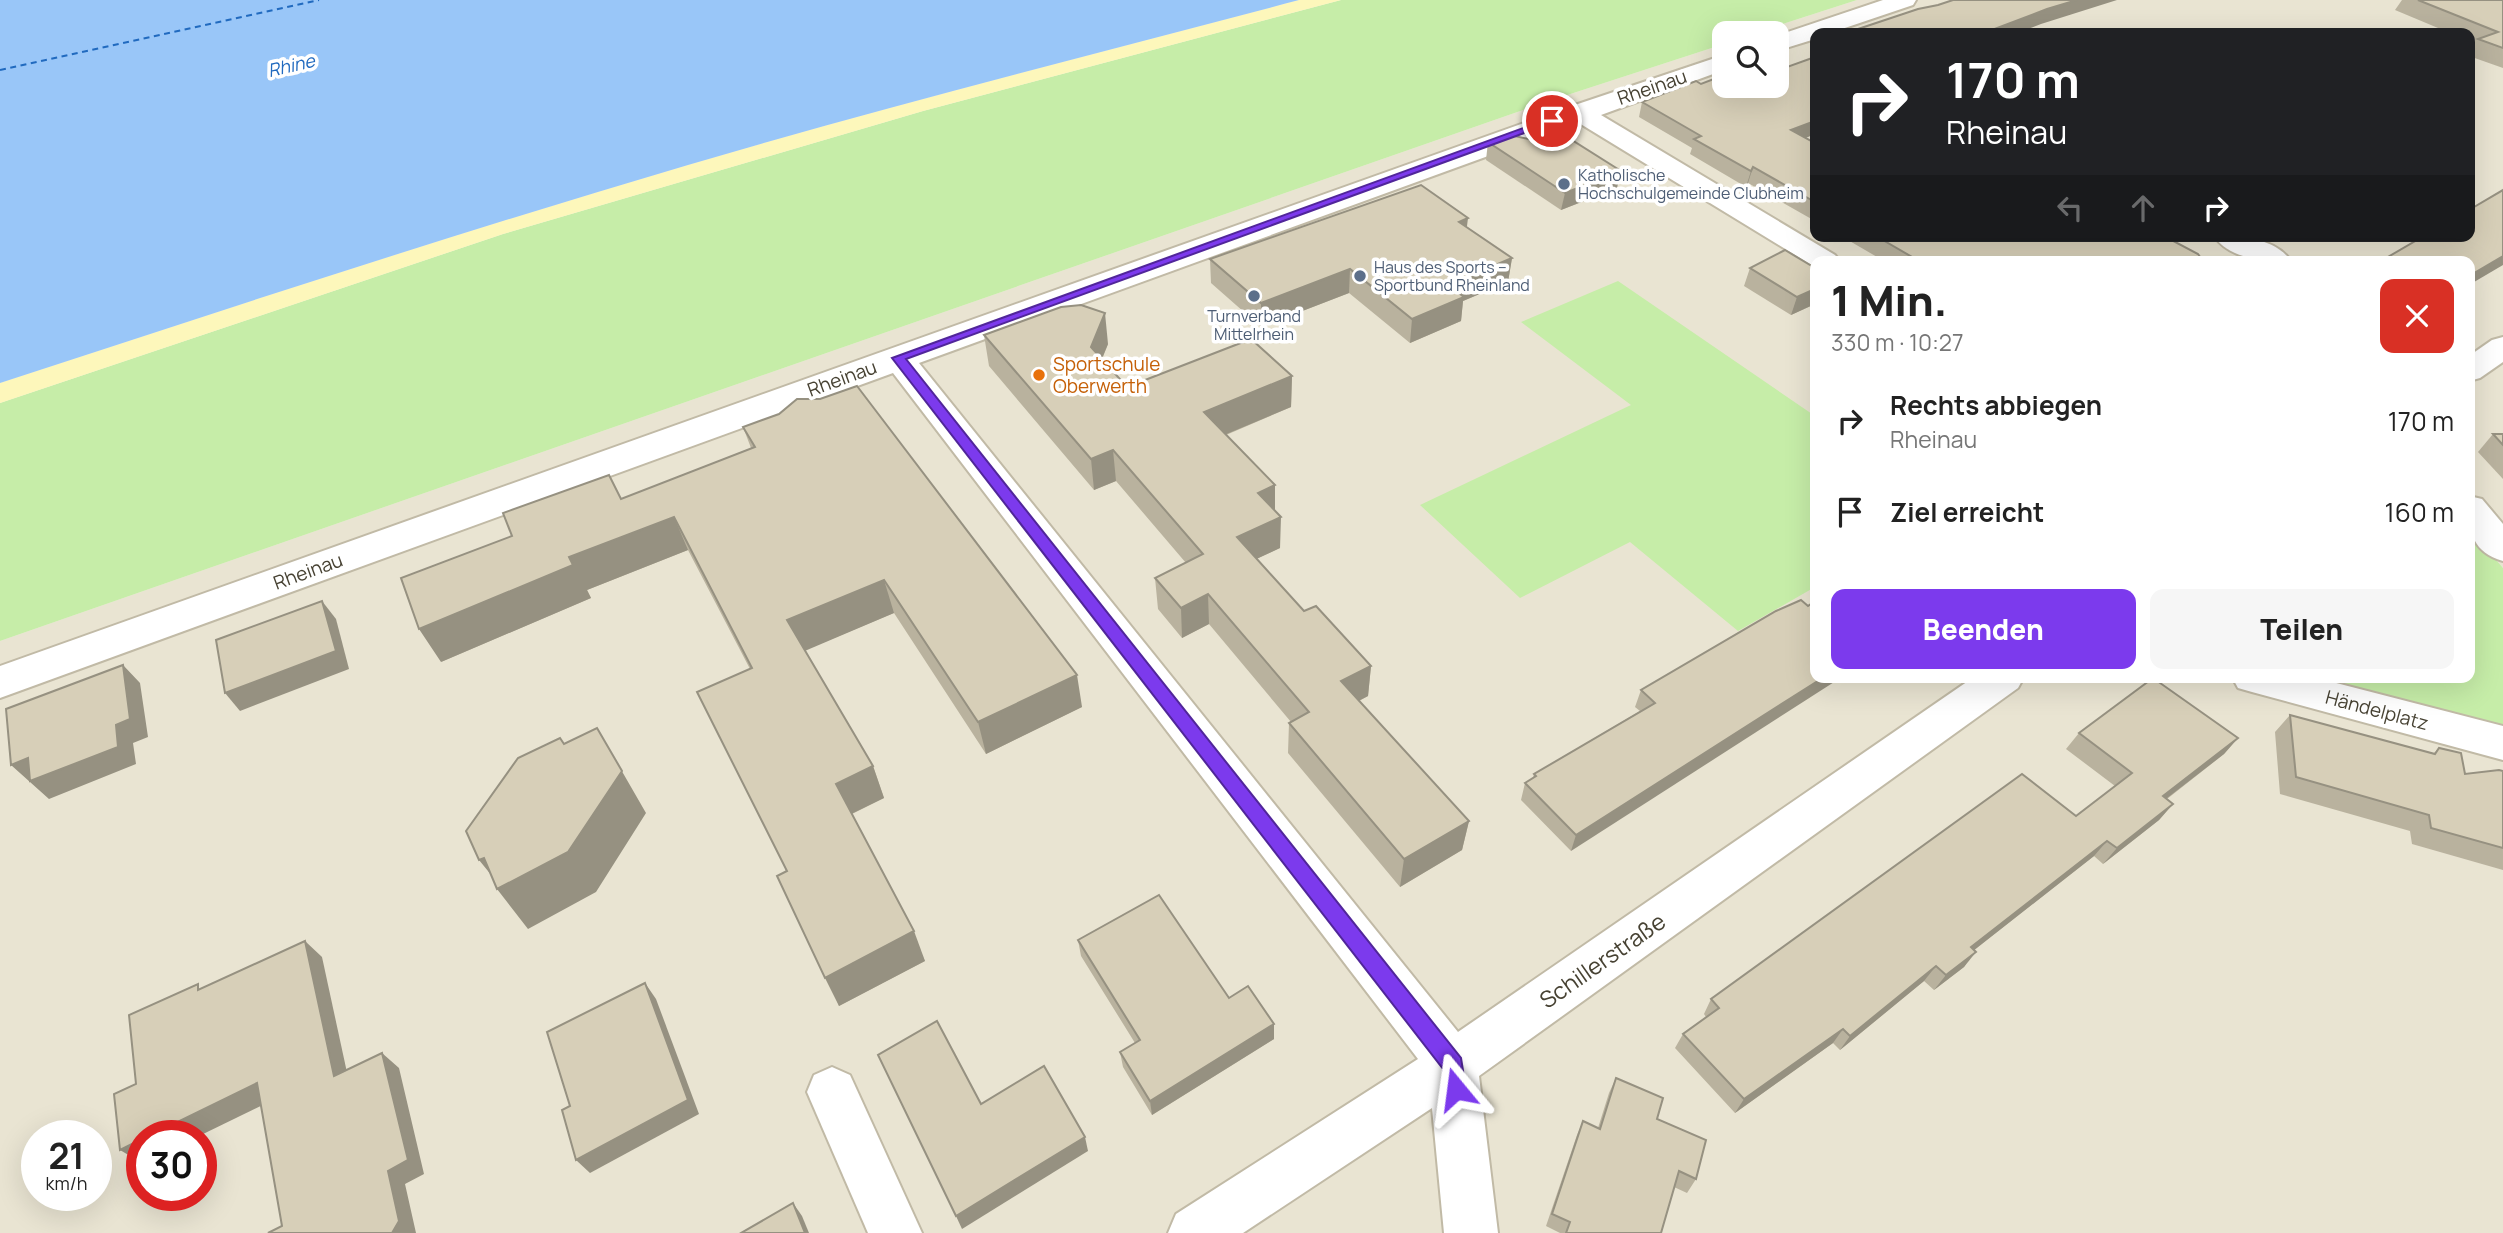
<!DOCTYPE html>
<html lang="de">
<meta charset="utf-8">
<style>
body{margin:0;font-family:Manrope,sans-serif;background:#f6f6f6;color:#222;height:100vh;display:flex;flex-direction:column;font-size:26px;white-space:nowrap}
*{box-sizing:border-box;margin:0}
p{font-size:23px;color:#767676}
.icon{flex:none;width:38px;height:38px;fill:none;stroke:currentColor;stroke-width:2;stroke-linecap:round;stroke-linejoin:round}
.map{position:relative;flex:1;overflow:hidden}
.details{position:absolute;left:1810px;top:256px;width:665px;height:427px;display:flex;flex-direction:column;background:#fff;border-radius:14px;box-shadow:0 7px 28px #0002}
.details>*{flex:none}
.banner{position:absolute;left:1810px;top:28px;width:665px;height:214px;border-radius:14px;box-shadow:0 7px 28px #0002;background:#202124;color:#fff;overflow:hidden}
.fabs{position:absolute;left:1712px;top:21px;display:grid;gap:14px}
.fabs a{display:grid;place-items:center;width:77px;height:77px;border-radius:14px;background:#fff;box-shadow:0 7px 28px #0002;font-size:35px}
.speed{position:absolute;left:21px;top:1120px;display:flex;gap:14px;font-size:35px;font-weight:700;text-align:center}
.speed>*{display:grid;place-content:center;width:91px;height:91px;border-radius:50%;background:#fff;box-shadow:0 7px 28px #0002;line-height:1}
.speed small{font-size:18px;font-weight:400}
.speed .limit{border:10px solid #d22;background:#fff;color:#111}
.pin{position:absolute;display:grid;place-items:center;width:60px;height:60px;color:#fff;margin:-30px;border:4px solid #fff;border-radius:50%;box-shadow:0 2px 7px #0007}
.me{position:absolute;width:77px;margin:-38px;rotate:344deg;stroke-linejoin:round;filter:drop-shadow(0 0 5px #0008)}
.turn{display:flex;align-items:center;gap:24px;height:147px;padding:0 21px;font-size:32px}
.turn .icon{width:91px;height:91px;stroke-width:2.5}
.turn b{display:block;font-size:49px;line-height:60px}
.lanes{display:flex;align-items:center;height:66px;padding:0 21px;background:#0003;justify-content:center;gap:35px;direction:ltr}
.lanes .off{opacity:.35}
.round{display:grid;place-items:center;flex:none;width:74px;height:74px;border-radius:14px;background:#f6f6f6}
.headline{display:flex;align-items:center;justify-content:space-between;height:119px;padding:0 21px}
h1{font-size:42px;font-weight:800;line-height:52px}
.primary-button{display:flex;gap:14px;margin-top:auto;padding:14px 21px}
.primary-button a{flex:1;height:80px;border-radius:14px;background:#7c3aed;color:#fff;font-size:28px;font-weight:800;line-height:80px;text-align:center}
.primary-button a+a{background:#f6f6f6;color:#222}
ul{padding:0;list-style:none}
li{display:flex;align-items:center;gap:21px;height:91px;padding:0 21px}
li div{flex:1}
li b{display:block;font-size:26px}
li em{font-style:normal}
.map>svg:first-child{display:block}
.residential{fill:#e9e4d2;fill-rule:evenodd}
.green{fill:#c6eda8}
.sand{fill:#fdf7bb}
.water{fill:#99c6f8}
.lines{fill:none;stroke-linecap:round;stroke-linejoin:round}
.ferry{stroke:#216abf;stroke-width:2;stroke-dasharray:6 4.5;stroke-linecap:butt}
.minor-casing{stroke:#c1baa6;stroke-width:4}
.minor{fill:#fff;fill-rule:evenodd}
.wall{fill:#b9b29e}
.shaded-wall{fill:#969181}
.building{fill:#d7cfb8;stroke:#969181;stroke-width:2}
.route{fill:#7c3aed;stroke:#51269a;stroke-width:2}
.service-dot{fill:#5c6f8a;stroke:#fff;stroke-width:2.5}
.food-dot{fill:#e8710a;stroke:#fff;stroke-width:2.5}
.labels{text-anchor:middle;dominant-baseline:central;stroke-width:7;stroke-linejoin:round;paint-order:stroke}
.far-service-label{font-size:16px;fill:#4e5e75;stroke:#fff;text-anchor:start}
.far-water-label{font-size:18px;font-style:italic;fill:#216abf;stroke:#fff}
.street-label{font-size:19px;fill:#474233;stroke:#fff}
.food-label{font-size:19px;fill:#c56008;stroke:#fff;text-anchor:start}
.near-street-label{font-size:23px;fill:#474233;stroke:#fff}
</style>
<div class="map">
<svg width="2503" height="1233" viewBox="0 0 2503 1233">
<rect width="100%" height="100%" fill="#f4f1e4"/>
<!-- residential -->
<path class="residential" d="M1857,0H2503V568L2469,528V261H1815V677H2295L2503,731V1233H0V641L1555,99L1724,44V86H1776V33H1755ZM1815,33H2469V236H1815ZM37,1136H96V1195H37ZM142,1136H201V1195H142Z"/>
<!-- green -->
<g class="green">
<path d="M1341,0H1857L1755,33H1724V44L1555,99L0,641V403L503,234L923,111Z"/>
<path d="M1618,281L1815,416V587L1738,631L1630,542L1520,598L1420,505L1631,405L1521,322Z"/>
<path d="M2469,528L2503,568V731L2295,677H2469Z"/>
</g>
<!-- sand -->
<path class="sand" d="M1299,0H1341L923,111L503,234L0,403V383C229,308 457,233 688,165C891,105 1095,54 1299,0Z"/>
<!-- water -->
<path class="water" d="M0,0H1299C1095,54 891,105 688,165C457,233 229,308 0,383Z"/>
<g class="lines">
<!-- ferry -->
<path class="ferry" d="M0,70L319,0"/>
<defs>
<g id="minor">
<path d="M1883,0H1916L1913,5L1830,33H1815V39L1776,51V36Z"/>
<path d="M1724,55V70L1601,115L1835,255L1840,261H1815V267L1579,123L919,363L1458,1032L1974,677H2024L2018,688L1479,1076L1498,1233H1444L1432,1108L1243,1233H1168L1176,1214L1418,1059L893,373L0,698V666L1569,107Z"/>
<path d="M2214,236C2240,236 2274,237 2291,261C2264,261 2230,260 2214,236Z"/>
<path d="M2503,337V362L2480,378L2469,381V356L2492,340Z"/>
<path d="M2469,496L2482,499L2503,524V561C2468,551 2469,526 2469,496Z"/>
<path d="M2232,677H2313L2503,726V760L2252,692L2238,688Z"/>
<path d="M832,1067L850,1075L922,1233H868L807,1092L814,1075Z"/>
</g>
</defs>
<!-- minor casing -->
<use href="#minor" class="minor-casing"/>
<!-- minor -->
<use href="#minor" class="minor"/>
</g>
<!-- wall -->
<g class="wall">
<path d="M2402,0H2503V68L2469,56V52L2475,43L2469,41V33H2450L2395,10Z"/>
<path d="M1815,57V134L1805,138L1815,143V221L1748,183L1746,187L1690,154L1692,148L1639,117L1642,102L1701,84L1724,86H1776Z"/>
<path d="M1488,142L1552,144L1617,188L1561,210L1486,160Z"/>
<path d="M1467,227L1512,258L1508,282L1463,301L1461,321L1410,343L1349,293L1261,327L1211,283L1210,259Z"/>
<path d="M1841,236H2167L2166,237L2203,261H1884Z"/>
<path d="M1750,268H1815V304L1791,315L1744,286Z"/>
<path d="M984,335L1108,344L1102,359L1127,387L1292,376L1291,407L1226,435L1275,511L1280,548L1256,559L1304,611L1371,666L1368,696L1359,701L1469,821L1462,850L1400,887L1288,753L1289,723L1291,722L1209,624L1182,638L1158,609L1155,578L1186,563L1116,481L1094,490L989,366Z"/>
<path d="M743,427L1082,707L986,754L894,613L805,650L873,766L884,798L852,814L925,961L839,1006L786,871L750,669L688,550L587,590L591,598L441,662L621,499L751,448Z"/>
<path d="M2493,434H2503V479L2478,452Z"/>
<path d="M1776,611L1571,851L1521,800L1525,783L1533,778L1534,774L1640,711L1635,707L1641,690Z"/>
<path d="M2290,715L2433,754L2439,748L2465,774L2503,771V870L2412,844L2410,831L2280,794L2275,732Z"/>
<path d="M2079,733L2238,738L2224,754L2167,799L2173,804L2159,820L2103,864L2094,856L1974,950L1964,967L1934,990L1924,981L1840,1050L1833,1043L1735,1113L1675,1048L1683,1034L1706,1017L1704,1014L1711,999L2076,816L2115,786L2066,749Z"/>
<path d="M1078,940L1229,998L1274,1039L1152,1115L1123,1067L1120,1052L1135,1043L1081,956Z"/>
<path d="M1616,1078L1657,1119L1696,1179L1687,1193L1674,1187L1661,1233H1560L1546,1226L1577,1135L1583,1121L1598,1128L1609,1093Z"/>
</g>
<!-- shaded-wall -->
<g class="shaded-wall">
<path d="M2077,0H2117L2041,24L2017,33H1984L2047,9Z"/>
<path d="M1815,121V134L1786,146L1791,130Z"/>
<path d="M1753,167L1748,183L1746,187L1751,171Z"/>
<path d="M1621,171L1617,188L1561,210L1565,193Z"/>
<path d="M1468,218L1465,242L1459,222Z"/>
<path d="M2503,256V265L2469,285V276Z"/>
<path d="M1512,258L1508,282L1463,301L1461,321L1410,343L1412,319L1448,285Z"/>
<path d="M1350,269L1349,293L1261,327V303Z"/>
<path d="M1815,289V304L1791,315L1797,297Z"/>
<path d="M1105,313L1108,344L1094,378L1091,347Z"/>
<path d="M1292,376L1291,407L1205,443L1204,412Z"/>
<path d="M1113,450L1116,481L1094,490L1091,459Z"/>
<path d="M1275,485V516L1258,493Z"/>
<path d="M674,517L688,550L587,590L591,598L441,662L419,629L569,557Z"/>
<path d="M1281,517L1280,548L1237,568V537Z"/>
<path d="M884,580L894,613L800,653L787,620Z"/>
<path d="M1208,594L1209,624L1182,638L1181,608Z"/>
<path d="M322,601L336,619L349,669L240,711L225,693Z"/>
<path d="M123,665L140,683L148,737L133,743L136,764L49,799L11,765Z"/>
<path d="M1371,666L1368,696L1339,711L1341,681Z"/>
<path d="M1077,675L1082,707L986,754L978,722Z"/>
<path d="M1824,677H1842L1571,851L1576,835Z"/>
<path d="M597,728L646,813L596,892L528,929L497,889L501,887L479,860L484,858Z"/>
<path d="M2238,738L2224,754L2149,812L2163,796Z"/>
<path d="M873,766L884,798L849,815L836,784Z"/>
<path d="M2173,804L2159,820L2103,864L2117,848Z"/>
<path d="M1469,821L1462,850L1400,887L1404,859Z"/>
<path d="M2107,841L2094,856L1959,962L1971,947Z"/>
<path d="M914,931L925,961L839,1006L825,978Z"/>
<path d="M305,941L322,957L351,1091L334,1076Z"/>
<path d="M1976,952L1964,967L1934,990L1946,975Z"/>
<path d="M1936,966L1924,981L1840,1050L1850,1036Z"/>
<path d="M645,983L656,999L699,1114L590,1173L576,1160Z"/>
<path d="M1274,1024V1039L1152,1115L1150,1101Z"/>
<path d="M1843,1029L1833,1043L1735,1113L1744,1099Z"/>
<path d="M382,1053L399,1068L424,1174L405,1184L416,1233H392Z"/>
<path d="M257,1083L277,1098L199,1136H149Z"/>
<path d="M1085,1137L1088,1151L962,1229L956,1216Z"/>
<path d="M142,1139V1163L120,1150Z"/>
<path d="M793,1203L802,1216L809,1233H805Z"/>
</g>
<!-- building -->
<g class="building">
<path d="M1953,0H2077L2047,9L1984,33H1846L1918,9L1938,5Z"/>
<path d="M2418,0H2503V48L2478,39L2498,32Z"/>
<path d="M1815,57V121L1791,130L1815,143V202L1753,167L1751,171L1694,139L1701,136L1642,102L1696,81L1701,84L1719,77H1724V86H1776V71Z"/>
<path d="M1510,135L1552,144L1567,137L1621,171L1565,193L1488,142Z"/>
<path d="M1421,185L1468,218L1459,222L1512,258L1448,285L1464,297L1412,319L1350,269L1261,303L1210,259Z"/>
<path d="M2503,190V256L2469,276V261H2381L2424,236H2469V210Z"/>
<path d="M1876,236H2164L2198,254L2203,261H1919Z"/>
<path d="M1785,250L1815,268V289L1797,297L1750,268Z"/>
<path d="M1081,305L1105,313L1091,347L1127,387L1251,339L1292,376L1204,412L1275,485L1258,493L1281,517L1237,537L1304,611L1316,606L1371,666L1341,681L1469,821L1404,859L1289,723L1309,712L1208,594L1181,608L1155,578L1203,554L1113,450L1091,459L984,335L1061,307Z"/>
<path d="M857,386L1077,675L978,722L884,580L787,620L873,766L836,784L914,931L825,978L777,876L787,871L697,692L752,668L674,517L569,557L573,565L419,629L401,578L512,536L503,513L609,475L621,499L755,447L743,427L779,414L797,399H820Z"/>
<path d="M2493,434H2503V445Z"/>
<path d="M1801,600L1808,606L1815,601V677H1824L1576,835L1525,783L1536,776L1534,774L1655,703L1641,690L1776,611Z"/>
<path d="M322,601L336,651L225,693L216,640Z"/>
<path d="M123,665L130,719L116,725L118,747L30,781L28,758L11,765L6,709Z"/>
<path d="M2153,678L2238,738L2163,796L2173,804L2117,848L2107,841L1971,947L1976,952L1946,975L1936,966L1850,1036L1843,1029L1744,1099L1683,1034L1719,1008L1711,999L2022,774L2076,816L2132,773L2079,733Z"/>
<path d="M2290,715L2435,754L2439,748L2461,753L2465,774L2499,770L2503,771V848L2431,828L2429,815L2296,777Z"/>
<path d="M597,728L622,771L568,852L497,889L484,858L479,860L466,831L518,758L560,738L564,744Z"/>
<path d="M1159,895L1229,998L1248,986L1274,1024L1150,1101L1120,1052L1140,1040L1078,940Z"/>
<path d="M305,941L334,1076L382,1053L408,1160L388,1171L399,1221L392,1233H268L282,1226L257,1083L149,1136H142V1139L120,1150L114,1094L136,1084L129,1015L198,984V990Z"/>
<path d="M645,983L688,1100L576,1160L562,1110L570,1106L547,1032Z"/>
<path d="M937,1021L981,1104L1044,1066L1085,1137L956,1216L878,1055Z"/>
<path d="M1616,1078L1663,1098L1657,1119L1706,1140L1696,1179L1679,1171L1661,1233H1566L1570,1222L1552,1214L1583,1121L1600,1129Z"/>
<path d="M793,1203L805,1233H741Z"/>
</g>
<!-- route -->
<path class="route" d="M1548,119L1557,121L906,359L1461,1058L1466,1089L1463,1096L1456,1099L1448,1096L1443,1069L892,358Z"/>
<!-- markers -->
<g class="service-dot">
<circle cx="1564" cy="184" r="7"/>
<circle cx="1360" cy="276" r="7"/>
<circle cx="1254" cy="296" r="7"/>
</g>
<circle class="food-dot" cx="1039" cy="375" r="7"/>
<g class="labels">
<!-- far-service labels -->
<g class="far-service-label">
<text x="1578" y="175">Katholische<tspan x="1578" dy="18">Hochschulgemeinde Clubheim</tspan></text>
<text x="1374" y="267">Haus des Sports –<tspan x="1374" dy="18">Sportbund Rheinland</tspan></text>
<text x="1254" y="316" text-anchor="middle">Turnverband<tspan x="1254" dy="18">Mittelrhein</tspan></text>
</g>
<!-- far-water labels -->
<g class="far-water-label">
<text transform="translate(291 65) rotate(-13)">Rhine</text>
</g>
<!-- street labels -->
<g class="street-label">
<text transform="translate(1652 87) rotate(-19)">Rheinau</text>
<text transform="translate(842 378) rotate(-20)">Rheinau</text>
<text transform="translate(308 571) rotate(-20)">Rheinau</text>
<text transform="translate(2377 710) rotate(15)">Händelplatz</text>
</g>
<!-- food labels -->
<g class="food-label">
<text x="1053" y="364">Sportschule<tspan x="1053" dy="22">Oberwerth</tspan></text>
</g>
<!-- near-street labels -->
<g class="near-street-label">
<text transform="translate(1602 960) rotate(-35)">Schillerstraße</text>
</g>
</g>
</svg>
<div class="fabs">
<a><svg class="icon" aria-label="search" viewBox="0 0 24 24"><circle cx="10" cy="10" r="6"/><path d="M15 15l6 6"/></svg></a>
</div>
<div class="speed"><div>21<small>km/h</small></div><div class="limit">30</div></div>
<div class="pin" style="left:1552px;top:121px;background:#d93025"><svg class="icon" aria-label="arrive" viewBox="0 0 24 24"><path d="M6 21V4h12l-3 4 3 4H6"/></svg></div>
<svg class="me" style="left:1456px;top:1089px" viewBox="-20 -20 40 40"><path d="M0-17L14 15 0 8-14 15z" fill="#7c3aed" stroke="#fff" stroke-width="4"/></svg>
<div class="banner">
<div class="turn"><svg class="icon" aria-label="right" viewBox="0 0 24 24"><path d="M7 20v-9h11M14 6l5 5-5 5"/></svg><div><b>170 m</b>Rheinau</div></div>
<div class="lanes"><svg class="icon off" aria-label="left" viewBox="0 0 24 24"><path d="M17 20v-9H6M10 6l-5 5 5 5"/></svg><svg class="icon off" aria-label="ahead" viewBox="0 0 24 24"><path d="M12 20V5M6 11l6-6 6 6"/></svg><svg class="icon" aria-label="right" viewBox="0 0 24 24"><path d="M7 20v-9h11M14 6l5 5-5 5"/></svg></div>
</div>
<section class="details">
<div class="headline"><div><h1>1 Min.</h1><p>330 m · 10:27</p></div><a class="round" style="background:#d93025;color:#fff"><svg class="icon" aria-label="close" viewBox="0 0 24 24"><path d="M6 6l12 12M18 6L6 18"/></svg></a></div>
<ul>
<li><svg class="icon" aria-label="right" viewBox="0 0 24 24"><path d="M7 20v-9h11M14 6l5 5-5 5"/></svg><div><b>Rechts abbiegen</b><p>Rheinau</p></div><em>170 m</em></li>
<li><svg class="icon" aria-label="arrive" viewBox="0 0 24 24"><path d="M6 21V4h12l-3 4 3 4H6"/></svg><div><b>Ziel erreicht</b></div><em>160 m</em></li>
</ul>
<div class="primary-button"><a>Beenden</a><a>Teilen</a></div>
</section>
</div>
